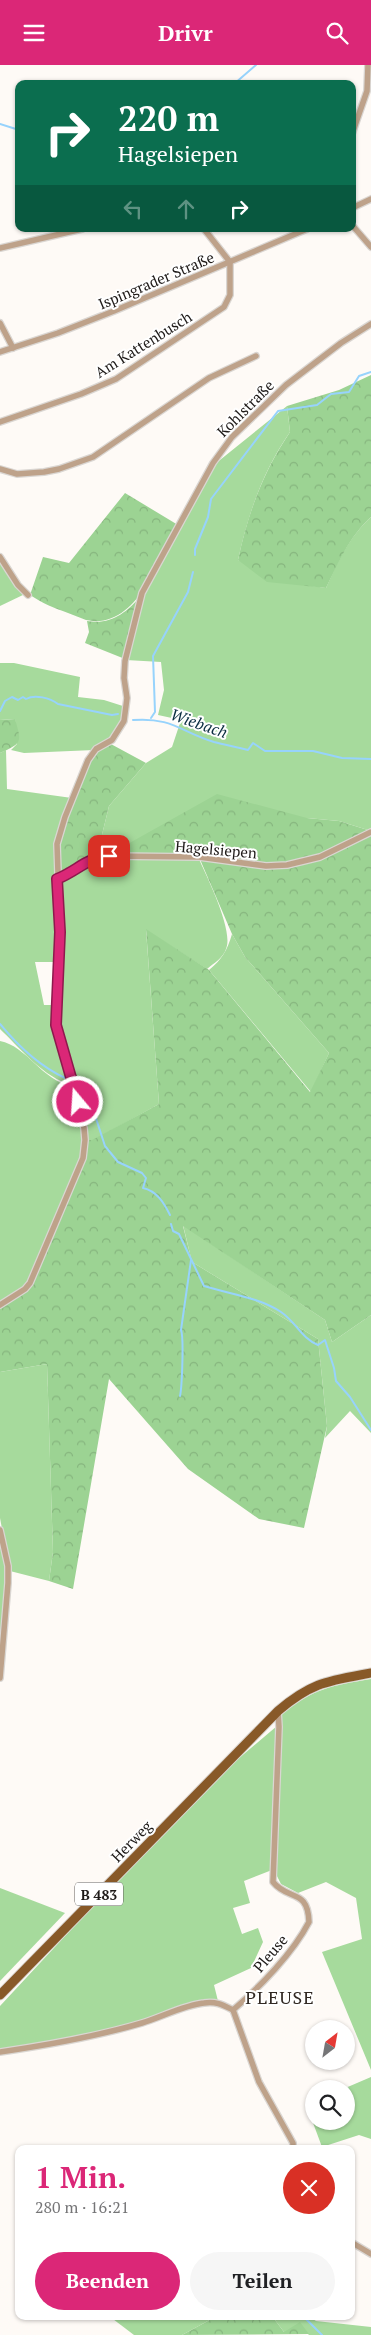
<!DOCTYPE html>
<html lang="de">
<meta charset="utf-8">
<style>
body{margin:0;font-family:"PT Serif",serif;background:#f6f6f6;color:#202124;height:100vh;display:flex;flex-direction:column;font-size:19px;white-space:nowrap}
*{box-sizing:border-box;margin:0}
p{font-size:16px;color:#757577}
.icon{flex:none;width:28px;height:28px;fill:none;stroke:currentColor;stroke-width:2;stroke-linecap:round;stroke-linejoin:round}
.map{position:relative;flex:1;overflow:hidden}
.panel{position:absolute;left:15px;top:2080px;width:340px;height:175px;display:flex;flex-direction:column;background:#fff;border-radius:10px;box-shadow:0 1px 4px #0004}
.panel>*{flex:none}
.hud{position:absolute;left:15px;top:15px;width:341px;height:152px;border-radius:10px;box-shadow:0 1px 4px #0004;background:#0b6e4f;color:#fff;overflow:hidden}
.needle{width:32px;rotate:31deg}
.tools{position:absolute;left:305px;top:1955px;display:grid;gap:10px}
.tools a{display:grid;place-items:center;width:50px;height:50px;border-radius:50%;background:#fff;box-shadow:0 1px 4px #0004;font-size:25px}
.pin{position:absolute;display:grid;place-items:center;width:42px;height:42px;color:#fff;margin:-21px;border-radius:10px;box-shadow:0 2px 8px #0006}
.me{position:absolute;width:55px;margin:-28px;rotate:342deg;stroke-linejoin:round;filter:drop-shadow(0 0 4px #0008)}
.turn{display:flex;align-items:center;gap:18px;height:105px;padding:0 20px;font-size:22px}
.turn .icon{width:65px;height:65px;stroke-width:2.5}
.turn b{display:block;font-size:35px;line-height:42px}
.lanes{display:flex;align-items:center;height:48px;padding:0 20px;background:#0003;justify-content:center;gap:25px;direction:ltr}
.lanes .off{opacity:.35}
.round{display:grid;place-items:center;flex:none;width:52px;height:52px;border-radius:26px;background:#f6f6f6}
.headline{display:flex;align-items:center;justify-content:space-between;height:85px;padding:0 20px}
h1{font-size:30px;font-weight:800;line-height:38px;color:#db2777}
.action{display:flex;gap:10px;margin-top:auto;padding:10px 20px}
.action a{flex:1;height:58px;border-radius:30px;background:#db2777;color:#fff;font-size:20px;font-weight:800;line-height:58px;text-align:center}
.action a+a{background:#f6f6f6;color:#202124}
header{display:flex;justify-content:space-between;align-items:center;height:65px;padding:0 20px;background:#db2777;color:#fff;font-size:22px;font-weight:800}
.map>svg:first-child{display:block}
.green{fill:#a6da9c}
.forest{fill:url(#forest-crowns)}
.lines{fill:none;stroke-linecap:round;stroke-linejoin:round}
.stream{stroke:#97d3fc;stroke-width:2}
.minor-casing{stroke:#dad6d2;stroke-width:8}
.primary-casing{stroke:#dad6d2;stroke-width:11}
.minor{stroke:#bea28a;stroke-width:5.5}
.primary{stroke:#885928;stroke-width:9}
.route-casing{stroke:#8e194d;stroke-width:12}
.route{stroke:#db2777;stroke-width:9}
.labels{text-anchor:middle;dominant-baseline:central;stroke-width:4;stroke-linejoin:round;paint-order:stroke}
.shield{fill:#fff;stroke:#625f5d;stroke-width:1}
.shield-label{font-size:14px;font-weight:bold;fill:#1e1a18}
.street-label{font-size:15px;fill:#1e1a18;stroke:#fff}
.water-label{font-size:16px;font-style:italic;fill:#0a2d41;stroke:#fff}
.quarter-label{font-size:18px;letter-spacing:1px;fill:#312923;stroke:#fff}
</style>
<header><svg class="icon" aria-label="menu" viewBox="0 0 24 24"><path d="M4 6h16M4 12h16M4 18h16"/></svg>Drivr<svg class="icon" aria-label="search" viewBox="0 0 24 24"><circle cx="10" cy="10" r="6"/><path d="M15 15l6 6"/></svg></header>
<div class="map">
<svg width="371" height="2270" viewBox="0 0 371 2270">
<defs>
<pattern id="forest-crowns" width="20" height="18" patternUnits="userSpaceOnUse" patternTransform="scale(1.25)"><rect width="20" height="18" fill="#9cd393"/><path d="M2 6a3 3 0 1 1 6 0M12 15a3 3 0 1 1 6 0" fill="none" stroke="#86b57e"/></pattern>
</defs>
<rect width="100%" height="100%" fill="#fefaf6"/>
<!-- green -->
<g class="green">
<path d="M287,341L290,367C263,406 248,449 238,495L299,519L326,523C338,497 349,472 371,452V766L339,756L307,753L88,794L99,782L109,741L146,698L172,682L181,655L158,650L164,625L161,597L126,595L143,529L215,399Z"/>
<path d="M0,494L25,529L0,541Z"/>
<path d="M0,598H14L80,612L78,632L104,635L126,642L125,650L111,674L94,685L24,688L11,685L17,679L15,654L0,655Z"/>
<path d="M6,685L7,724L72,733L59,766V867L57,897H35L44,940H54L55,960L71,1019C46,1015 18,981 0,964V688Z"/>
<path d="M198,792C207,812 234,866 226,884C223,893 214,898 207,904L146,865L159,1039L92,1076L87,1075L86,1054L58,967V815L93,794Z"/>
<path d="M232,869L245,892L329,988L311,1027L209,905C222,894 227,886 232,869Z"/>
<path d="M0,976C27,981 42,1016 72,1021C78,1046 84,1068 82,1093L29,1218L0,1239Z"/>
<path d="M183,1160L325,1255L332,1277L371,1250V1368L350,1346L325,1373L327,1361L318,1274L192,1197Z"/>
<path d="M47,1299L53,1487L49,1516L10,1506L0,1453V1307Z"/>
<path d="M0,1463L8,1506L2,1551L0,1598Z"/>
<path d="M371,1614V2005L322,1887L362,1874L356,1833L326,1817L298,1828L281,1819L274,1805L282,1649C315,1623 330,1621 371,1614Z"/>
<path d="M277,1661L272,1805L244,1816L250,1838L233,1843L242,1869L258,1863L263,1877L251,1903L214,1920L218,1936C188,1937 161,1952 133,1959C89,1970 44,1977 0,1985V1941L106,1827L238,1694Z"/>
<path d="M0,1823L65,1848L0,1916Z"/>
<path d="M371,2012V2074L359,2070L322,2082L306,2039L314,2036V2056H346V2024H343Z"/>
<path d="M109,2251H217L182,2270H134Z"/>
<path d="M272,2251H308L316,2256L371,2262V2270H308L309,2269L284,2267Z"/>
</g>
<!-- forest -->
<g class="forest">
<path d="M371,310V452C349,472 339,497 326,523L267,517L238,495C248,448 263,407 290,367L287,341L339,325Z"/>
<path d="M125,428L178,460C160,494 136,566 86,555C80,553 74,550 68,548C54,543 42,538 30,530L43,492L69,498Z"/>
<path d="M141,531L125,594L85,578L89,567L87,556C111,560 126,548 141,531Z"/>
<path d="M15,654C22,678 22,678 0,688V655Z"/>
<path d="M109,678L146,698L109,741L99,782L78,802L58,812L57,797L61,766L89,696L96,686Z"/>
<path d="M217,729L307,753L339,756L371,766V1250L332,1277L325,1255L183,1161L192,1197L318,1274L327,1361L304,1463L259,1454L188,1404L109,1314L73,1524L49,1516L53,1487L47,1299L0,1307V1241L28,1224L67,1136L87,1075H92L159,1039L146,864L209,905L310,1027L329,988L245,892L232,869L199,792L108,790Z"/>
<path d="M217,2251H272L284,2267L300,2257L309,2269L182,2270Z"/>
</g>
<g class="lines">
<!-- stream -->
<g class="stream">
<path d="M234,19L256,0"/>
<path d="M0,59L19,65"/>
<path d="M195,490V484L208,452L211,434L278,346L317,340L331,329L349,327L359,311L371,307"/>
<path d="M0,646L5,636L12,632L18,635L23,632L26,634C35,629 50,633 58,639L112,650L118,649"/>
<path d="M151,653L155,647L153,591L188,527L193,507"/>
<path d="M133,655C172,652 181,667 214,677C225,680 237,682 248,685L253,678L265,686H313L342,693L371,694"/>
<path d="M0,959C18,981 39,1001 65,1013"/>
<path d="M77,1020L89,1032L105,1081L118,1097L142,1108L146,1113L143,1123C157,1126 164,1138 170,1150"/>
<path d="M171,1159L173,1166L179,1169L204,1221C229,1229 258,1232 281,1247C296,1257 301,1273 318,1280L325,1275L334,1303L336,1316L350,1332L371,1365"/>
<path d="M180,1331C182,1322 184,1272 181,1265L191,1195"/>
<path d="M303,2251L322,2270"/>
</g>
<defs>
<g id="minor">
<path d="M352,69L367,26L368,0"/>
<path d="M352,143L371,134"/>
<path d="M352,160L371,182"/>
<path d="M0,183L82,164"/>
<path d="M0,258L13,283"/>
<path d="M0,287L58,268L114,246L307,164"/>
<path d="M0,357L81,329L116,314L224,242L230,230V197L204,164"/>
<path d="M0,404L17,409L44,407L59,404L93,392L209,313L256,291"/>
<path d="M0,492L18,520L28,530"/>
<path d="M57,814L68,810L93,793L109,791L199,792L266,801L287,800L320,792L371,767"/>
<path d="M0,1240L25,1224L30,1218L83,1093L85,1075L84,1063L56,960L60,867L57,779L65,752L88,695L96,684L112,675L124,656L127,633L124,613L125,596L142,528L213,398L232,372L286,320L341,278L371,259"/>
<path d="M0,1465L8,1501V1518L0,1613"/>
<path d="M233,1945L259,2017L293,2078V2084"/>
<path d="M0,1987C48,1980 95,1972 142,1958C162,1952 184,1940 204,1938C216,1936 223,1940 233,1945C260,1922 293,1888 309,1857C308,1823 288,1836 273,1817L279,1662L278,1646"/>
<path d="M351,2177L371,2189"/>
</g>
<path id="primary" d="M0,1930L278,1646C312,1617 328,1616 371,1608"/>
</defs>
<!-- minor casing -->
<use href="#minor" class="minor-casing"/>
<!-- primary casing -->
<use href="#primary" class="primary-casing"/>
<!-- minor -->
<use href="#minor" class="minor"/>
<!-- primary -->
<use href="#primary" class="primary"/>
</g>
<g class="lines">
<defs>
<path id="route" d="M78,1037L56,960L60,867L57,814C77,806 86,793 109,791"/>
</defs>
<!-- route casing -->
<use href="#route" class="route-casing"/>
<!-- route -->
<use href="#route" class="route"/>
</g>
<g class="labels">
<!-- shield labels -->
<rect class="shield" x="75" y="1817.5" width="48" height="23" rx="4"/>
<g class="shield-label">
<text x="99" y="1829">B 483</text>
</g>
<!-- street labels -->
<g class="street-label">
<text transform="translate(156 215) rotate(-23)">Ispingrader Straße</text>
<text transform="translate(143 279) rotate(-32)">Am Kattenbusch</text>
<text transform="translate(245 343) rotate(-45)">Kohlstraße</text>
<text transform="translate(216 784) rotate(5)">Hagelsiepen</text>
<text transform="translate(131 1776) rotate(-46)">Herweg</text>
<text transform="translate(270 1888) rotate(-50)">Pleuse</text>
</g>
<!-- water labels -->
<g class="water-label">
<text transform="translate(199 658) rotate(19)">Wiebach</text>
</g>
<!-- quarter labels -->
<g class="quarter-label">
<text x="280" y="1932">PLEUSE</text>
</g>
</g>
</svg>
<div class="tools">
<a><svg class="needle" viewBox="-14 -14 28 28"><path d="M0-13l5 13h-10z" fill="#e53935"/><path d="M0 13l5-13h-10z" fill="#757577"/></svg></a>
<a><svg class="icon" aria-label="search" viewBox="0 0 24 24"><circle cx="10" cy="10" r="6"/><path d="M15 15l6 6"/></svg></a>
</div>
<div class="pin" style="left:109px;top:791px;background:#d93025"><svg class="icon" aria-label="arrive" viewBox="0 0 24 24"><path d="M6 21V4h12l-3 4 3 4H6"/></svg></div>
<svg class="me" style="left:78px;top:1037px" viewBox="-20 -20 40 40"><circle r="17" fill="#db2777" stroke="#fff" stroke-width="3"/><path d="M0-11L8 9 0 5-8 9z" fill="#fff"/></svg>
<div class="hud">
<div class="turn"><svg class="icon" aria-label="right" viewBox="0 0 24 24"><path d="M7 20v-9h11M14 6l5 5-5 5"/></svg><div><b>220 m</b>Hagelsiepen</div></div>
<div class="lanes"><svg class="icon off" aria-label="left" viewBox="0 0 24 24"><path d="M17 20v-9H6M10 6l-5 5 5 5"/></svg><svg class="icon off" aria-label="ahead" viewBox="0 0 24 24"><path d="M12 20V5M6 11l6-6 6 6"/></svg><svg class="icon" aria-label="right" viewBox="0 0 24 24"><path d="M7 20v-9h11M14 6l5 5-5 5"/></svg></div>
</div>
<section class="panel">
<div class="headline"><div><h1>1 Min.</h1><p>280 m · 16:21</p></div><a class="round" style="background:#d93025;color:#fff"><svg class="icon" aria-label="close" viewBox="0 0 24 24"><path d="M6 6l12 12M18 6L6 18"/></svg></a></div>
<div class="action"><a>Beenden</a><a>Teilen</a></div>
</section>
</div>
